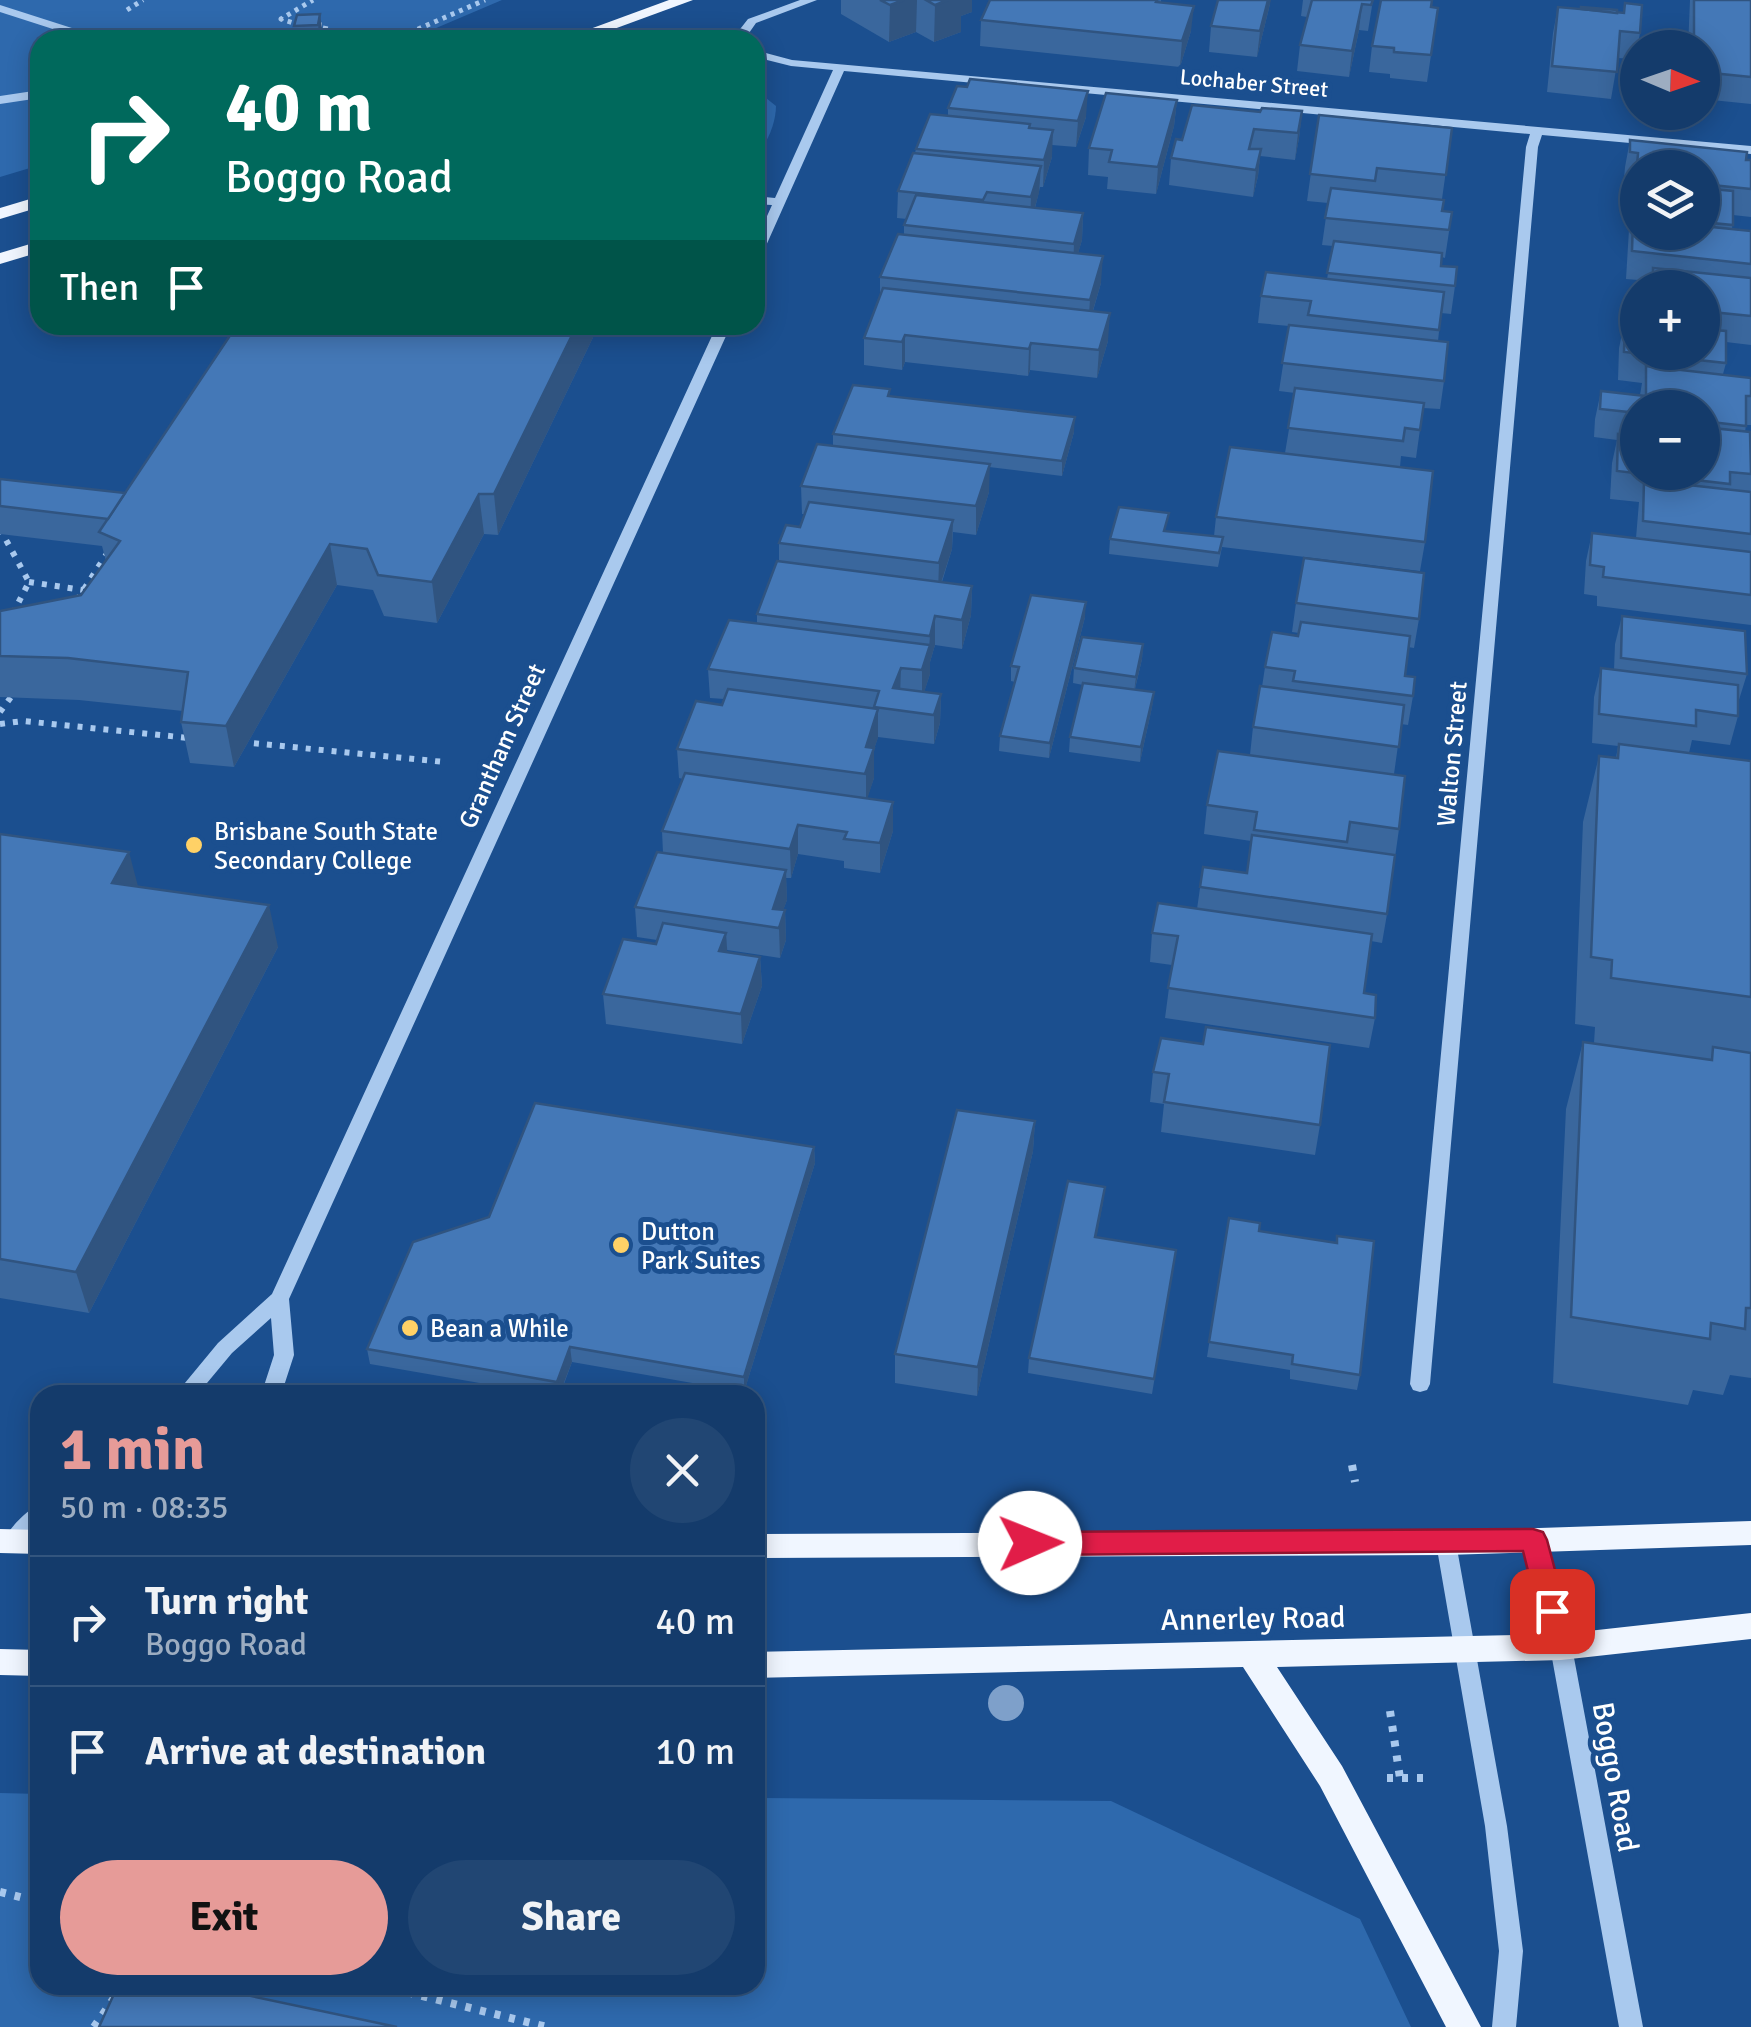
<!DOCTYPE html>
<meta charset="utf-8">
<style>
body{margin:0;font-family:Signika,sans-serif;background:#214673;color:#f1f3f6;height:100vh;display:flex;flex-direction:column;font-size:38px;white-space:nowrap}
*{box-sizing:border-box;margin:0}
p{font-size:32px;color:#9dadc1}
.icon{flex:none;width:55px;height:55px;fill:none;stroke:currentColor;stroke-width:2;stroke-linecap:round;stroke-linejoin:round}
.map{position:relative;flex:1;overflow:hidden}
.drawer{position:absolute;left:30px;top:1385px;width:735px;height:610px;display:flex;flex-direction:column;background:#143b6b;border-radius:30px;box-shadow:0 5px 25px #0003,0 0 0 2px #33557e}
.drawer>*{flex:none}
.banner{position:absolute;left:30px;top:30px;width:735px;height:305px;border-radius:30px;box-shadow:0 5px 25px #0003,0 0 0 2px #33557e;background:#00695c;color:#fff;overflow:hidden}
.needle{width:65px;rotate:92deg}
.buttons{position:absolute;left:1620px;top:30px;display:grid;gap:20px}
.buttons a{display:grid;place-items:center;width:100px;height:100px;border-radius:50%;background:#143b6b;box-shadow:0 5px 25px #0003,0 0 0 2px #33557e;font-size:50px}
.pin{position:absolute;display:grid;place-items:center;width:85px;height:85px;color:#fff;margin:-42px;border-radius:20px;box-shadow:0 5px 15px #0006}
.me{position:absolute;width:110px;margin:-55px;rotate:89deg;stroke-linejoin:round;filter:drop-shadow(0 0 8px #0008)}
.turn{display:flex;align-items:center;gap:35px;height:210px;padding:0 30px;font-size:45px}
.turn .icon{width:130px;height:130px;stroke-width:2.5}
.turn b{display:block;font-size:70px;line-height:85px}
.then{display:flex;align-items:center;height:95px;padding:0 30px;background:#0003;gap:20px;font-size:38px}
.round{display:grid;place-items:center;flex:none;width:105px;height:105px;border-radius:52px;background:#214673}
.summary{display:flex;align-items:center;justify-content:space-between;height:170px;padding:0 30px}
h1{font-size:60px;font-weight:700;line-height:75px;color:#e69b98}
.button{display:flex;gap:20px;margin-top:auto;padding:20px 30px}
.button a{flex:1;height:115px;border-radius:60px;background:#e69b98;color:#111;font-size:40px;font-weight:700;line-height:115px;text-align:center}
.button a+a{background:#214673;color:#f1f3f6}
ul{padding:0;list-style:none}
li{display:flex;align-items:center;gap:30px;height:130px;padding:0 30px;border-top:2px solid #33557e}
li div{flex:1}
li b{display:block;font-size:38px}
li em{font-style:normal}
.map>svg:first-child{display:block}
.green{fill:#2e69ad}
.lines{fill:none;stroke-linecap:round;stroke-linejoin:round}
.path-far2{stroke:#a9c9ee;stroke-width:5;stroke-dasharray:4 5;stroke-linecap:butt}
.path-far1{stroke:#a9c9ee;stroke-width:6;stroke-dasharray:5 8;stroke-linecap:butt}
.path{stroke:#a9c9ee;stroke-width:8;stroke-dasharray:6 9;stroke-linecap:butt}
.minor{fill:#a9c9ee;fill-rule:evenodd}
.major{fill:#f0f6ff;fill-rule:evenodd}
.tree{fill:#7ea0ca}
.wall{fill:#3a679d;fill-rule:evenodd}
.shaded-wall{fill:#305480}
.building{fill:#4478b7;stroke:#305480;stroke-width:2.5}
.route{fill:#e11d48;stroke:#92132f;stroke-width:2.5}
.poi-dot{fill:#ffd166;stroke:#1b4f8f;stroke-width:4}
.labels{text-anchor:middle;dominant-baseline:central;stroke-width:10;stroke-linejoin:round;paint-order:stroke}
.far-street-label{font-size:22px;fill:#fff;stroke:#1b4f8f}
.street-label{font-size:25px;fill:#fff;stroke:#1b4f8f}
.poi-label{font-size:25px;fill:#fff;stroke:#1b4f8f;text-anchor:start}
.near-street-label{font-size:30px;fill:#fff;stroke:#1b4f8f}
</style>
<div class="map">
<svg width="1751" height="2027" viewBox="0 0 1751 2027">
<rect width="100%" height="100%" fill="#1b4f8f"/>
<!-- green -->
<g class="green">
<path d="M0,0H502L408,40H40V165L0,177Z"/>
<path d="M755,89L776,106C776,121 768,145 755,154Z"/>
<path d="M0,1793L40,1794V1985H755V1798L1111,1801L1360,1919L1411,2027H0Z"/>
</g>
<g class="lines">
<!-- path-far2 -->
<g class="path-far2">
<path d="M127,10L143,0"/>
<path d="M300,25L281,19L313,0"/>
<path d="M318,25H326L323,40"/>
<path d="M393,40L485,0"/>
</g>
<!-- path-far1 -->
<g class="path-far1">
<path d="M0,529L29,582L12,615"/>
<path d="M29,582L83,590"/>
<path d="M77,600L108,552"/>
<path d="M0,712L14,693"/>
<path d="M0,724L23,721L189,738"/>
<path d="M241,742L444,762"/>
</g>
<!-- path -->
<g class="path">
<path d="M1352,1465L1355,1482"/>
<path d="M1390,1711L1400,1778"/>
<path d="M1387,1778H1432"/>
<path d="M0,1892L40,1902"/>
<path d="M378,1985L547,2027"/>
<path d="M94,2027L123,1985"/>
</g>
<!-- minor -->
<g class="minor">
<path d="M800,0H817L756,23L749,33L751,40H739L737,33L748,19Z"/>
<path d="M0,5L103,38L105,40H87L0,12Z"/>
<path d="M755,50L792,60L1751,146V154L1542,135L1538,147L1430,1384L1427,1390L1420,1392L1413,1390L1410,1384L1526,147L1530,134L844,71L761,257L755,261V243L772,205L755,204V196L775,198L833,70L791,66L755,57Z"/>
<path d="M40,90V98L0,104V96Z"/>
<path d="M717,325H731L289,1299L294,1355L281,1395H261L274,1355L271,1318L232,1353L197,1395H175L218,1343L272,1294Z"/>
<path d="M40,1504V1527C30,1537 20,1554 5,1548L2,1542C9,1529 26,1510 40,1504Z"/>
<path d="M1533,1531L1540,1534L1543,1540L1572,1647L1643,2027H1619L1550,1647L1523,1540L1526,1534Z"/>
<path d="M1446,1534L1453,1537L1456,1543L1507,1826L1523,1951L1516,2027H1492L1499,1951L1485,1826L1436,1543L1439,1537Z"/>
</g>
<!-- major -->
<g class="major">
<path d="M669,0H693L584,40H560Z"/>
<path d="M40,196V207L0,219V208Z"/>
<path d="M40,241V252L0,264V253Z"/>
<path d="M1751,1521V1545L1446,1555L755,1558V1534L1446,1531Z"/>
<path d="M0,1529L40,1530V1554L0,1553Z"/>
<path d="M1751,1613V1639L1561,1660L1277,1667L1342,1766L1481,2027H1446L1320,1786L1243,1667L755,1678V1652L1561,1634Z"/>
<path d="M0,1649L40,1650V1676L0,1675Z"/>
</g>
</g>
<!-- trees -->
<circle class="tree" cx="1006" cy="1703" r="18"/>
<!-- wall -->
<g class="wall">
<path d="M841,0H972V12L961,16V32L934,42L916,32L889,42L841,14Z"/>
<path d="M1161,0V2L1191,31L1180,67L980,46L981,20Z"/>
<path d="M1303,0H1373L1368,31L1359,30L1349,77L1297,71L1300,45L1307,17L1301,16Z"/>
<path d="M1690,0H1751V104L1702,99V48H1688Z"/>
<path d="M1625,3L1640,33L1635,59L1618,58L1611,99L1547,92L1553,33L1558,7L1623,13Z"/>
<path d="M1270,4L1257,57L1209,52L1211,26Z"/>
<path d="M1431,7L1438,8L1427,82L1390,78V74L1369,72L1372,46Z"/>
<path d="M297,15L322,28L320,39H296L294,26Z"/>
<path d="M1177,100L1174,126L1156,194L1107,189L1108,177L1088,175L1089,148Z"/>
<path d="M948,108L1086,117L1076,147L1052,145V157L1043,187H1040L1035,208L1083,213L1082,240L1078,253L1101,283L1093,311L1108,341L1097,378L1030,370L1028,376L905,362L902,370L864,365V338L880,295V277L904,235V225L907,219L897,218L898,191L915,153L916,149L948,116Z"/>
<path d="M1302,111L1299,138L1295,160L1260,156L1258,176L1253,197L1169,185L1171,158L1182,140L1260,112Z"/>
<path d="M1319,115L1452,128L1442,199V211L1452,212L1445,258L1442,257L1441,266L1455,286L1451,314L1441,313L1438,341L1444,381L1440,409L1423,408L1416,458L1401,456L1400,467L1425,542L1420,571L1222,547L1218,567L1109,554L1110,539L1167,531L1214,536L1216,517L1285,453L1295,393L1279,391L1289,326L1258,323L1261,296L1327,279L1333,246L1322,245L1328,203L1307,201Z"/>
<path d="M1630,140L1751,160V217L1733,215L1732,229L1751,231V345L1726,342V363L1723,374L1751,378V425H1746L1745,432L1751,454V625L1597,606V596L1584,594L1586,561L1592,533L1636,538L1639,502L1610,499L1612,463L1617,440L1594,437L1595,419L1601,391L1640,395L1642,383L1618,380L1619,348L1625,320L1702,352V288H1649L1650,281L1626,279L1632,180L1624,179L1625,167ZM1638,168H1702V232H1638ZM1638,408H1702V472H1638Z"/>
<path d="M599,325L498,535L484,534L437,623L384,616L373,590L337,585L234,767L190,763L181,722L183,711L79,700L0,697V611L81,595L106,561L102,546L0,534V479L125,493Z"/>
<path d="M890,396L1074,432L1062,476L989,467V492L976,535L953,532L952,549L942,582L972,586L971,615L962,649L935,645L930,662V674L924,692L941,694L940,723L934,744L878,737L874,749V778L867,798L893,802V831L880,873L844,868V861L798,854L791,878H786L787,900L783,910H785L786,940L780,958L727,950V952L760,957L762,986L742,1044L606,1024L603,994L656,944L657,940L637,937L635,907L663,853L662,831L683,779L679,778L677,749L722,705L724,699L710,698L708,669L757,623V614L779,561V543L800,527L804,514H802L801,486L833,446V434Z"/>
<path d="M1296,603L1419,619L1414,648L1408,647L1405,676L1413,696L1408,725L1401,724L1394,774L1399,829L1387,914L1382,943L1371,941L1364,993L1375,1018L1369,1048L1165,1018L1172,965L1150,962L1152,933L1197,909L1203,867L1247,873L1251,841L1204,834L1207,805L1250,755L1253,727L1262,687L1265,667L1298,636L1299,633L1292,632Z"/>
<path d="M1622,616L1747,674L1738,703V716L1730,745L1692,740L1689,753L1751,761V1378L1730,1375L1723,1395L1693,1390L1688,1405L1553,1383L1566,1109L1583,1042L1594,1043L1595,1027L1575,1024L1583,822L1599,756L1616,758L1618,746L1592,743L1594,697L1601,668L1614,670L1615,644Z"/>
<path d="M1085,617L1049,758L999,751L1000,736L1015,682L1011,681V666Z"/>
<path d="M1143,644L1142,659L1135,689L1154,692L1152,707L1140,762L1069,752L1070,737L1083,685L1073,683L1074,668Z"/>
<path d="M0,834L138,886L278,947L89,1313L0,1298Z"/>
<path d="M1161,1038L1320,1125L1315,1155L1161,1132L1164,1104L1150,1102L1153,1072Z"/>
<path d="M1035,1121L1033,1151L977,1396L895,1383V1354Z"/>
<path d="M814,1147L815,1163L744,1392L572,1362L560,1395H549L370,1364L367,1349Z"/>
<path d="M1103,1202L1096,1237L1176,1250L1152,1394L1028,1373L1029,1358Z"/>
<path d="M1229,1218L1259,1231L1336,1243L1337,1236L1360,1375L1357,1390L1290,1379V1370L1207,1357Z"/>
</g>
<!-- shaded-wall -->
<g class="shaded-wall">
<path d="M904,0H917L916,32L889,42L890,5Z"/>
<path d="M944,0H972V12L961,16V32L934,42L935,5Z"/>
<path d="M1268,0H1271L1270,4L1257,57L1260,31Z"/>
<path d="M1362,4L1359,30L1349,77L1352,51Z"/>
<path d="M1194,6L1191,31L1180,67L1182,41Z"/>
<path d="M320,14L322,28L320,39L318,25Z"/>
<path d="M1088,91L1086,117L1076,147L1078,121Z"/>
<path d="M1177,100L1174,126L1156,194L1158,167Z"/>
<path d="M1302,111L1299,138L1295,160L1298,133Z"/>
<path d="M1053,130L1052,157L1043,187L1044,160Z"/>
<path d="M1261,149L1258,176L1253,197L1256,170Z"/>
<path d="M1041,166L1039,193L1030,224L1031,197Z"/>
<path d="M1083,213L1082,240L1073,271L1074,244Z"/>
<path d="M1103,256L1101,283L1088,327L1090,300Z"/>
<path d="M1110,313L1108,341L1097,378L1099,350Z"/>
<path d="M577,325H599L498,535L494,494Z"/>
<path d="M905,335V362L902,370V342Z"/>
<path d="M1031,343L1030,370L1028,376L1029,349Z"/>
<path d="M1075,417L1074,432L1062,476V461Z"/>
<path d="M990,464L989,492L976,535V506Z"/>
<path d="M479,494L484,534L437,623L432,582Z"/>
<path d="M953,520L952,549L938,592L939,563Z"/>
<path d="M330,544L337,585L234,767L226,726Z"/>
<path d="M972,586L971,615L962,649V620Z"/>
<path d="M1086,602L1085,617L1049,758L1050,743Z"/>
<path d="M935,616V645L930,662V674L922,699V670L929,648L930,636Z"/>
<path d="M1143,644L1142,659L1134,692L1136,677Z"/>
<path d="M901,668L900,697L893,688Z"/>
<path d="M1154,692L1152,707L1140,762L1141,747Z"/>
<path d="M941,694L940,723L934,744V715Z"/>
<path d="M878,709V738L874,749V778L866,803V747Z"/>
<path d="M893,802V831L880,873V843Z"/>
<path d="M798,825V854L791,878L790,849Z"/>
<path d="M129,852L140,894L112,883Z"/>
<path d="M786,870L787,900L777,928L773,909Z"/>
<path d="M269,905L278,947L89,1313L76,1272Z"/>
<path d="M785,910L786,940L780,958L779,928Z"/>
<path d="M726,933L728,962L719,951Z"/>
<path d="M760,957L762,986L742,1044L741,1014Z"/>
<path d="M1035,1121L1033,1151L977,1396L978,1367Z"/>
<path d="M814,1147L815,1163L744,1392V1377Z"/>
<path d="M1105,1187L1103,1202L1094,1252L1095,1237Z"/>
<path d="M570,1347L572,1362L559,1395L557,1382Z"/>
</g>
<!-- building -->
<g class="building">
<path d="M880,0H904L890,5Z"/>
<path d="M926,0H948L935,5Z"/>
<path d="M990,0H1157L1156,2L1194,6L1182,41L981,20Z"/>
<path d="M1218,0H1268L1260,31L1211,26Z"/>
<path d="M1312,0H1373L1371,5L1362,4L1352,51L1300,45Z"/>
<path d="M1381,0H1432L1431,7L1438,8L1431,55L1394,52V48L1372,46Z"/>
<path d="M1694,0H1751V77L1702,72V48H1694Z"/>
<path d="M1625,3L1642,5L1640,33L1620,31L1617,72L1552,66L1558,7L1624,13Z"/>
<path d="M1581,7L1617,10V13L1581,9Z"/>
<path d="M320,14L318,25L294,26L297,15Z"/>
<path d="M970,79L1088,91L1078,121L948,108L957,86L967,87Z"/>
<path d="M1106,93L1177,100L1158,167L1109,162L1112,150L1089,148Z"/>
<path d="M1192,105L1260,112L1262,108L1302,111L1298,133L1254,129L1249,149H1261L1256,170L1171,158L1176,139L1182,140Z"/>
<path d="M930,114L1030,124L1029,128L1053,130L1044,160L916,149Z"/>
<path d="M1319,115L1452,128L1446,175L1377,168L1375,181L1310,174Z"/>
<path d="M1630,140L1747,152L1746,160H1751V189L1702,184V168H1638V178H1636L1638,153L1630,152Z"/>
<path d="M913,153L1041,166L1031,197L987,192L983,200L898,191Z"/>
<path d="M1635,182H1638V215H1633Z"/>
<path d="M1331,188L1444,200L1442,211L1452,212L1449,230L1325,218Z"/>
<path d="M1702,188L1733,191V225L1702,222Z"/>
<path d="M916,195L1083,213L1074,244L904,225Z"/>
<path d="M1633,219H1638V232H1702V226L1751,231V264L1632,251Z"/>
<path d="M898,234L1103,256L1090,300L880,277Z"/>
<path d="M1334,241L1442,253L1441,266L1457,267L1455,286L1327,273Z"/>
<path d="M1653,268L1751,278V316L1702,311V288H1653Z"/>
<path d="M1266,272L1444,292L1439,330L1308,315L1311,301L1261,296Z"/>
<path d="M883,288L1110,313L1099,350L1031,343L1029,349L905,335L902,342L864,338Z"/>
<path d="M1625,320L1638,322V352H1702V329L1726,331V363L1624,352Z"/>
<path d="M237,325H577L494,494H479L432,582L378,575L367,549L330,544L226,726L181,722L188,672L68,658L0,656V611L81,595L120,541L99,532Z"/>
<path d="M1289,325L1448,342L1444,381L1282,363Z"/>
<path d="M1646,366L1751,378V396H1746V426L1702,421V408H1638V413L1600,409L1601,391L1646,396Z"/>
<path d="M853,385L890,389L888,396L1075,417L1062,461L833,434Z"/>
<path d="M1295,388L1424,403L1420,430L1405,428L1403,441L1288,428Z"/>
<path d="M1630,419L1638,420V472H1702V427L1750,432L1751,474L1730,472V484L1617,471L1618,434L1630,436Z"/>
<path d="M817,444L990,464L976,506L801,486Z"/>
<path d="M1230,447L1433,471L1425,542L1216,517Z"/>
<path d="M0,479L125,493L108,519L0,506Z"/>
<path d="M1644,480L1751,492V534L1643,521Z"/>
<path d="M809,502L953,520L939,563L779,543L786,525L800,527Z"/>
<path d="M1119,507L1169,513L1164,531L1223,537L1219,553L1110,539Z"/>
<path d="M1592,533L1751,552V595L1603,577L1604,567L1590,565Z"/>
<path d="M1304,558L1424,573L1419,619L1296,603Z"/>
<path d="M777,561L972,586L962,620L935,616L930,636L757,614Z"/>
<path d="M1031,595L1086,602L1050,743L1000,736L1019,667L1011,666Z"/>
<path d="M1622,616L1745,631L1747,674L1621,658Z"/>
<path d="M729,620L930,645L922,670L901,668L893,688L941,694L934,715L874,707L879,691L708,669Z"/>
<path d="M1301,622L1410,636L1405,676L1415,677L1413,696L1293,681L1295,671L1265,667L1272,632L1298,636Z"/>
<path d="M1082,637L1143,644L1136,677L1074,668Z"/>
<path d="M1601,668L1738,685V716L1696,710V726L1599,714Z"/>
<path d="M1083,683L1154,692L1141,747L1070,737Z"/>
<path d="M1260,686L1404,705L1399,747L1253,727Z"/>
<path d="M728,689L878,709L866,747L874,748L865,774L677,749L696,701L722,705Z"/>
<path d="M1619,744L1751,761V997L1611,978L1612,960L1591,957L1599,756L1618,758Z"/>
<path d="M1218,751L1405,776L1399,829L1350,822L1347,842L1254,830L1257,812L1207,805Z"/>
<path d="M685,773L893,802L880,843L844,839L847,832L798,825L790,849L662,831Z"/>
<path d="M0,834L129,852L112,883L269,905L76,1272L0,1259Z"/>
<path d="M1252,835L1395,855L1387,914L1200,887L1203,867L1247,873Z"/>
<path d="M657,852L786,870L773,909L785,910L779,928L635,907Z"/>
<path d="M1158,903L1372,934L1364,993L1376,995L1375,1018L1168,988L1178,936L1152,933Z"/>
<path d="M663,923L726,933L719,951L760,957L741,1014L603,994L623,939L656,944Z"/>
<path d="M1206,1027L1330,1045L1320,1125L1164,1102L1169,1074L1153,1072L1161,1038L1203,1044Z"/>
<path d="M1583,1042L1712,1060L1713,1047L1751,1053V1308H1746L1745,1329L1711,1323L1710,1339L1571,1317Z"/>
<path d="M535,1103L814,1147L744,1377L570,1347L557,1382L367,1349L413,1242L489,1217Z"/>
<path d="M957,1110L1035,1121L978,1367L895,1354Z"/>
<path d="M1068,1181L1105,1187L1095,1237L1176,1250L1154,1379L1029,1358Z"/>
<path d="M1229,1218L1260,1223L1259,1231L1337,1243V1236L1374,1241L1360,1375L1292,1364L1293,1355L1209,1342Z"/>
<path d="M118,1985H199L397,2027H99Z"/>
</g>
<!-- route -->
<path class="route" d="M1533,1529L1543,1532L1547,1540L1566,1611L1561,1620L1552,1623L1542,1620L1538,1611L1523,1551L1030,1555L1020,1551L1016,1543L1020,1535L1030,1532Z"/>
<!-- markers -->
<g class="poi-dot">
<circle cx="194" cy="845" r="10"/>
<circle cx="621" cy="1245" r="10"/>
<circle cx="410" cy="1328" r="10"/>
</g>
<g class="labels">
<!-- far-street labels -->
<g class="far-street-label">
<text transform="translate(1254 83) rotate(5)">Lochaber Street</text>
</g>
<!-- street labels -->
<g class="street-label">
<text transform="translate(502 746) rotate(-66)">Grantham Street</text>
<text transform="translate(1452 754) rotate(-85)">Walton Street</text>
</g>
<!-- poi labels -->
<g class="poi-label">
<text x="214" y="831">Brisbane South State<tspan x="214" dy="29">Secondary College</tspan></text>
<text x="641" y="1231">Dutton<tspan x="641" dy="29">Park Suites</tspan></text>
<text x="430" y="1328">Bean a While</text>
</g>
<!-- near-street labels -->
<g class="near-street-label">
<text transform="translate(1253 1619) rotate(-1)">Annerley Road</text>
<text transform="translate(1615 1777) rotate(80)">Boggo Road</text>
</g>
</g>
</svg>
<div class="buttons">
<a><svg class="needle" viewBox="-14 -14 28 28"><path d="M0-13l5 13h-10z" fill="#e53935"/><path d="M0 13l5-13h-10z" fill="#9dadc1"/></svg></a>
<a><svg class="icon" aria-label="layers" viewBox="0 0 24 24"><path d="M12 4l9 5-9 5-9-5zM3 14l9 5 9-5"/></svg></a>
<a>+</a>
<a>−</a>
</div>
<div class="pin" style="left:1552px;top:1611px;background:#d93025"><svg class="icon" aria-label="arrive" viewBox="0 0 24 24"><path d="M6 21V4h12l-3 4 3 4H6"/></svg></div>
<svg class="me" style="left:1030px;top:1543px" viewBox="-20 -20 40 40"><circle r="19" fill="#fff"/><path d="M0-13L10 11 0 6-10 11z" fill="#e11d48"/></svg>
<div class="banner">
<div class="turn"><svg class="icon" aria-label="right" viewBox="0 0 24 24"><path d="M7 20v-9h11M14 6l5 5-5 5"/></svg><div><b>40 m</b>Boggo Road</div></div>
<div class="then">Then<svg class="icon" aria-label="arrive" viewBox="0 0 24 24"><path d="M6 21V4h12l-3 4 3 4H6"/></svg></div>
</div>
<section class="drawer">
<div class="summary"><div><h1>1 min</h1><p>50 m · 08:35</p></div><a class="round"><svg class="icon" aria-label="close" viewBox="0 0 24 24"><path d="M6 6l12 12M18 6L6 18"/></svg></a></div>
<ul>
<li><svg class="icon" aria-label="right" viewBox="0 0 24 24"><path d="M7 20v-9h11M14 6l5 5-5 5"/></svg><div><b>Turn right</b><p>Boggo Road</p></div><em>40 m</em></li>
<li><svg class="icon" aria-label="arrive" viewBox="0 0 24 24"><path d="M6 21V4h12l-3 4 3 4H6"/></svg><div><b>Arrive at destination</b></div><em>10 m</em></li>
</ul>
<div class="button"><a>Exit</a><a>Share</a></div>
</section>
</div>
